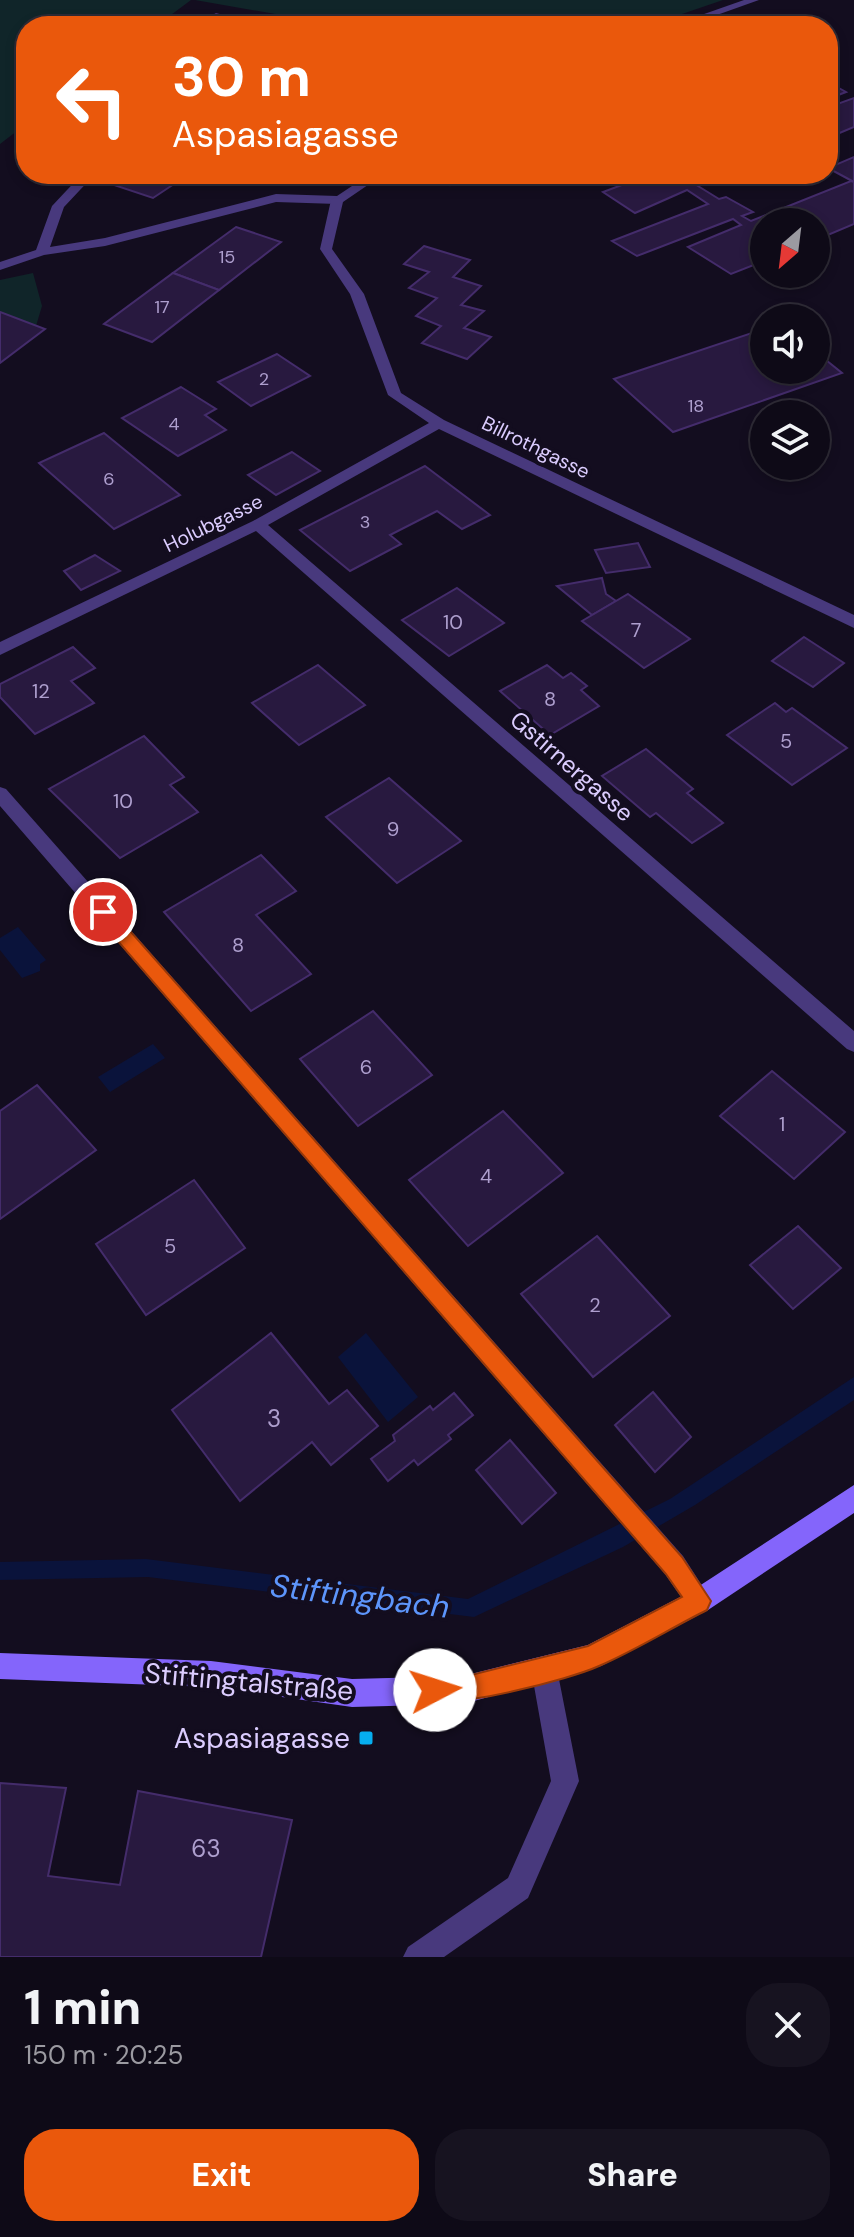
<!DOCTYPE html>
<meta charset="utf-8">
<style>
body{margin:0;font-family:"DM Sans",sans-serif;background:#171320;color:#f1f3f6;height:100vh;display:flex;flex-direction:column;font-size:30px;white-space:nowrap}
*{box-sizing:border-box;margin:0}
p{font-size:26px;color:#9b9aa1}
.icon{flex:none;width:44px;height:44px;fill:none;stroke:currentColor;stroke-width:2;stroke-linecap:round;stroke-linejoin:round}
.map{position:relative;height:1957px;overflow:hidden}
.panel{display:flex;flex-direction:column;background:#0e0a17;flex:1}
.panel>*{flex:none}
.banner{position:absolute;left:16px;top:16px;width:822px;height:168px;border-radius:32px;box-shadow:0 4px 12px #0003,0 0 0 2px #2e2b36;background:#ea580c;color:#fff;overflow:hidden}
.needle{width:52px;rotate:208deg}
.controls{position:absolute;left:750px;top:208px;display:grid;gap:16px}
.controls a{display:grid;place-items:center;width:80px;height:80px;border-radius:50%;background:#0e0a17;box-shadow:0 4px 12px #0003,0 0 0 2px #2e2b36;font-size:40px}
.pin{position:absolute;display:grid;place-items:center;width:68px;height:68px;color:#fff;margin:-34px;border:4px solid #fff;border-radius:50%;box-shadow:0 2px 8px #0007}
.me{position:absolute;width:88px;margin:-44px;rotate:85deg;stroke-linejoin:round;filter:drop-shadow(0 0 6px #0008)}
.turn{display:flex;align-items:center;gap:28px;height:168px;padding:0 24px;font-size:36px}
.turn .icon{width:104px;height:104px;stroke-width:2.5}
.turn b{display:block;font-size:56px;line-height:68px}
.round{display:grid;place-items:center;flex:none;width:84px;height:84px;border-radius:32px;background:#171320}
.summary{display:flex;align-items:center;justify-content:space-between;height:136px;padding:0 24px}
h1{font-size:48px;font-weight:800;line-height:60px}
.button{display:flex;gap:16px;margin-top:auto;padding:16px 24px}
.button a{flex:1;height:92px;border-radius:32px;background:#ea580c;color:#fff;font-size:32px;font-weight:800;line-height:92px;text-align:center}
.button a+a{background:#171320;color:#f1f3f6}
.map>svg:first-child{display:block}
.green{fill:#102529}
.water{fill:#0a133b}
.building{fill:#28193f;stroke:#442c6b;stroke-width:2}
.lines{fill:none;stroke-linecap:round;stroke-linejoin:round}
.lane{fill:#48397d;fill-rule:evenodd}
.street{fill:#48397d;fill-rule:evenodd}
.secondary{fill:#8465fb;fill-rule:evenodd}
.route{fill:#ea580c;stroke:#983908;stroke-width:2}
.poi-dot{fill:#06aef0;stroke:#130d1f;stroke-width:3}
.labels{text-anchor:middle;dominant-baseline:central;stroke-width:8;stroke-linejoin:round;paint-order:stroke}
.far-number-label{font-size:18px;fill:#ae9fce}
.far-street-label{font-size:20px;fill:#dbccfe;stroke:#130d1f}
.number-label{font-size:20px;fill:#ae9fce}
.street-label{font-size:24px;fill:#dbccfe;stroke:#130d1f}
.near-number-label{font-size:24px;fill:#ae9fce}
.near-street-label{font-size:28px;fill:#dbccfe;stroke:#130d1f}
.near-poi-label{font-size:28px;fill:#dbccfe;stroke:#130d1f;text-anchor:end}
.near-water-label{font-size:32px;font-style:italic;fill:#5d95fb;stroke:#130d1f}
</style>
<div class="map">
<svg width="854" height="1957" viewBox="0 0 854 1957">
<rect width="100%" height="100%" fill="#130d1f"/>
<!-- green -->
<g class="green">
<path d="M0,0H191L156,26H26V124L0,144Z"/>
<path d="M195,0H723L647,26H344Z"/>
<path d="M33,273L42,306L36,326L0,312V280Z"/>
</g>
<!-- water -->
<g class="water">
<path d="M18,927L46,960L40,964V971L22,978L0,950V938Z"/>
<path d="M153,1044L165,1058L110,1092L98,1077Z"/>
<path d="M366,1333L418,1397L388,1422L338,1357Z"/>
<path d="M854,1377V1400L695,1505L623,1547L474,1617L148,1577L0,1580V1562L146,1559L468,1599L670,1499Z"/>
</g>
<!-- building -->
<g class="building">
<path d="M216,14L256,26H197Z"/>
<path d="M828,82L846,92L828,99Z"/>
<path d="M854,98V127L830,137L837,141L828,144V104L832,106Z"/>
<path d="M854,157V182L828,168Z"/>
<path d="M126,174H189L153,198L111,184Z"/>
<path d="M431,174H472L450,185Z"/>
<path d="M651,174H750L724,184L715,179L698,186L719,199L726,197L753,212L742,216L751,221L851,181L854,182V224L816,240V222H764V261L731,274L688,247L741,225L733,219L637,256L612,241L708,204L687,190L635,213L603,192Z"/>
<path d="M236,227L281,242L219,290L173,273Z"/>
<path d="M424,246L470,260L453,277L481,286L461,305L484,311L464,328L491,337L467,359L422,343L441,326L416,316L437,298L409,288L429,272L404,264Z"/>
<path d="M173,273L219,290L152,342L104,324Z"/>
<path d="M0,312L45,329L0,363Z"/>
<path d="M764,329V370H816V352L842,373L673,432L614,379Z"/>
<path d="M277,354L310,376L251,406L218,382Z"/>
<path d="M181,387L216,409L205,415L226,430L178,456L122,418Z"/>
<path d="M104,433L180,495L114,529L39,463Z"/>
<path d="M292,452L320,471L276,495L248,475Z"/>
<path d="M425,466L490,515L462,529L437,511L390,535L401,544L350,571L300,530Z"/>
<path d="M638,543L650,567L606,573L595,550Z"/>
<path d="M95,555L120,571L81,590L64,571Z"/>
<path d="M602,578L606,594L616,601L592,615L557,586Z"/>
<path d="M457,588L504,623L449,656L402,620Z"/>
<path d="M628,594L690,639L644,668L582,621Z"/>
<path d="M804,637L844,663L813,687L772,661Z"/>
<path d="M73,647L95,668L71,681L94,703L35,734L0,697V684Z"/>
<path d="M318,665L365,705L299,745L252,703Z"/>
<path d="M547,665L563,678L571,673L587,686L581,690L599,706L550,735L500,691Z"/>
<path d="M775,703L786,712L792,708L847,748L792,785L727,735Z"/>
<path d="M144,736L184,777L170,785L198,812L120,858L49,789Z"/>
<path d="M646,749L693,789L687,793L723,823L692,843L656,813L650,817L602,776Z"/>
<path d="M389,778L461,841L397,883L326,817Z"/>
<path d="M261,855L296,891L256,915L311,974L251,1011L164,912Z"/>
<path d="M373,1011L432,1075L358,1126L300,1059Z"/>
<path d="M772,1071L845,1132L794,1179L720,1116Z"/>
<path d="M37,1085L96,1150L0,1219V1111Z"/>
<path d="M503,1111L563,1173L468,1246L409,1180Z"/>
<path d="M194,1180L245,1248L146,1315L96,1244Z"/>
<path d="M798,1226L841,1268L793,1309L750,1265Z"/>
<path d="M597,1236L670,1316L593,1377L521,1294Z"/>
<path d="M271,1333L329,1404L347,1390L378,1426L331,1465L312,1442L240,1501L172,1410Z"/>
<path d="M653,1392L691,1437L655,1472L615,1425Z"/>
<path d="M454,1393L473,1415L448,1435L451,1439L418,1465L414,1460L388,1481L371,1459L395,1441L393,1435L430,1406L433,1410Z"/>
<path d="M510,1440L556,1493L522,1524L476,1470Z"/>
<path d="M0,1783L66,1788L48,1876L120,1885L138,1791L292,1820L261,1957H0Z"/>
</g>
<g class="lines">
<!-- lane -->
<path class="lane" d="M82,174H95L64,207L50,247L105,238L276,194L337,196L343,200L337,204L276,202L105,246L44,255L0,270V262L36,250L52,206Z"/>
<!-- street -->
<g class="street">
<path d="M744,0H759L686,26H670Z"/>
<path d="M370,174H384L343,202L332,249L364,294L401,393L444,420L854,615V628L439,429L268,525L854,1031V1052L847,1049L256,531L0,655V642L253,521L429,423L388,395L350,294L320,249L331,200Z"/>
<path d="M0,787L6,789L683,1556L712,1601L708,1610L699,1614L690,1610L665,1574L0,806Z"/>
<path d="M544,1656L553,1660L557,1669L579,1781L528,1898L444,1957H403L408,1947L508,1878L551,1781L531,1669L535,1660Z"/>
</g>
<!-- secondary -->
<path class="secondary" d="M854,1485V1513L708,1610L601,1666L463,1704L352,1707L211,1687L0,1679V1653L211,1661L352,1679L463,1676L588,1645L690,1592Z"/>
</g>
<!-- route -->
<path class="route" d="M103,905L109,907L682,1557L711,1601L707,1610C671,1628 636,1650 599,1666C571,1679 452,1710 427,1699L423,1690L427,1682L435,1678L463,1677L588,1646L682,1597L666,1574L97,917L94,912L97,907Z"/>
<!-- markers -->
<rect class="poi-dot" x="358" y="1730" width="16" height="16" rx="4"/>
<g class="labels">
<!-- far-number labels -->
<g class="far-number-label">
<text x="227" y="257">15</text>
<text x="162" y="307">17</text>
<text x="264" y="379">2</text>
<text x="696" y="406">18</text>
<text x="174" y="424">4</text>
<text x="109" y="479">6</text>
<text x="365" y="522">3</text>
</g>
<!-- far-street labels -->
<g class="far-street-label">
<text transform="translate(536 447) rotate(26)">Billrothgasse</text>
<text transform="translate(213 523) rotate(-26)">Holubgasse</text>
</g>
<!-- number labels -->
<g class="number-label">
<text x="453" y="622">10</text>
<text x="636" y="630">7</text>
<text x="41" y="691">12</text>
<text x="550" y="699">8</text>
<text x="786" y="741">5</text>
<text x="123" y="801">10</text>
<text x="393" y="829">9</text>
<text x="238" y="945">8</text>
<text x="366" y="1067">6</text>
<text x="782" y="1124">1</text>
<text x="486" y="1176">4</text>
<text x="170" y="1246">5</text>
<text x="595" y="1305">2</text>
</g>
<!-- street labels -->
<g class="street-label">
<text transform="translate(572 766) rotate(41)">Gstirnergasse</text>
</g>
<!-- near-number labels -->
<g class="near-number-label">
<text x="274" y="1418">3</text>
<text x="206" y="1848">63</text>
</g>
<!-- near-street labels -->
<g class="near-street-label">
<text transform="translate(249 1682) rotate(5)">Stiftingtalstraße</text>
</g>
<!-- near-poi labels -->
<g class="near-poi-label">
<text x="350" y="1738">Aspasiagasse</text>
</g>
<!-- near-water labels -->
<g class="near-water-label">
<text transform="translate(360 1596) rotate(7)">Stiftingbach</text>
</g>
</g>
</svg>
<div class="controls">
<a><svg class="needle" viewBox="-14 -14 28 28"><path d="M0-13l5 13h-10z" fill="#e53935"/><path d="M0 13l5-13h-10z" fill="#9b9aa1"/></svg></a>
<a><svg class="icon" aria-label="sound" viewBox="0 0 24 24"><path d="M4 9h4l5-4v14l-5-4H4zM17 9q2 3 0 6"/></svg></a>
<a><svg class="icon" aria-label="layers" viewBox="0 0 24 24"><path d="M12 4l9 5-9 5-9-5zM3 14l9 5 9-5"/></svg></a>
</div>
<div class="pin" style="left:103px;top:912px;background:#d93025"><svg class="icon" aria-label="arrive" viewBox="0 0 24 24"><path d="M6 21V4h12l-3 4 3 4H6"/></svg></div>
<svg class="me" style="left:435px;top:1690px" viewBox="-20 -20 40 40"><circle r="19" fill="#fff"/><path d="M0-13L10 11 0 6-10 11z" fill="#ea580c"/></svg>
<div class="banner">
<div class="turn"><svg class="icon" aria-label="left" viewBox="0 0 24 24"><path d="M17 20v-9H6M10 6l-5 5 5 5"/></svg><div><b>30 m</b>Aspasiagasse</div></div>
</div>
</div>
<section class="panel">
<div class="summary"><div><h1>1 min</h1><p>150 m · 20:25</p></div><a class="round"><svg class="icon" aria-label="close" viewBox="0 0 24 24"><path d="M6 6l12 12M18 6L6 18"/></svg></a></div>
<div class="button"><a>Exit</a><a>Share</a></div>
</section>
